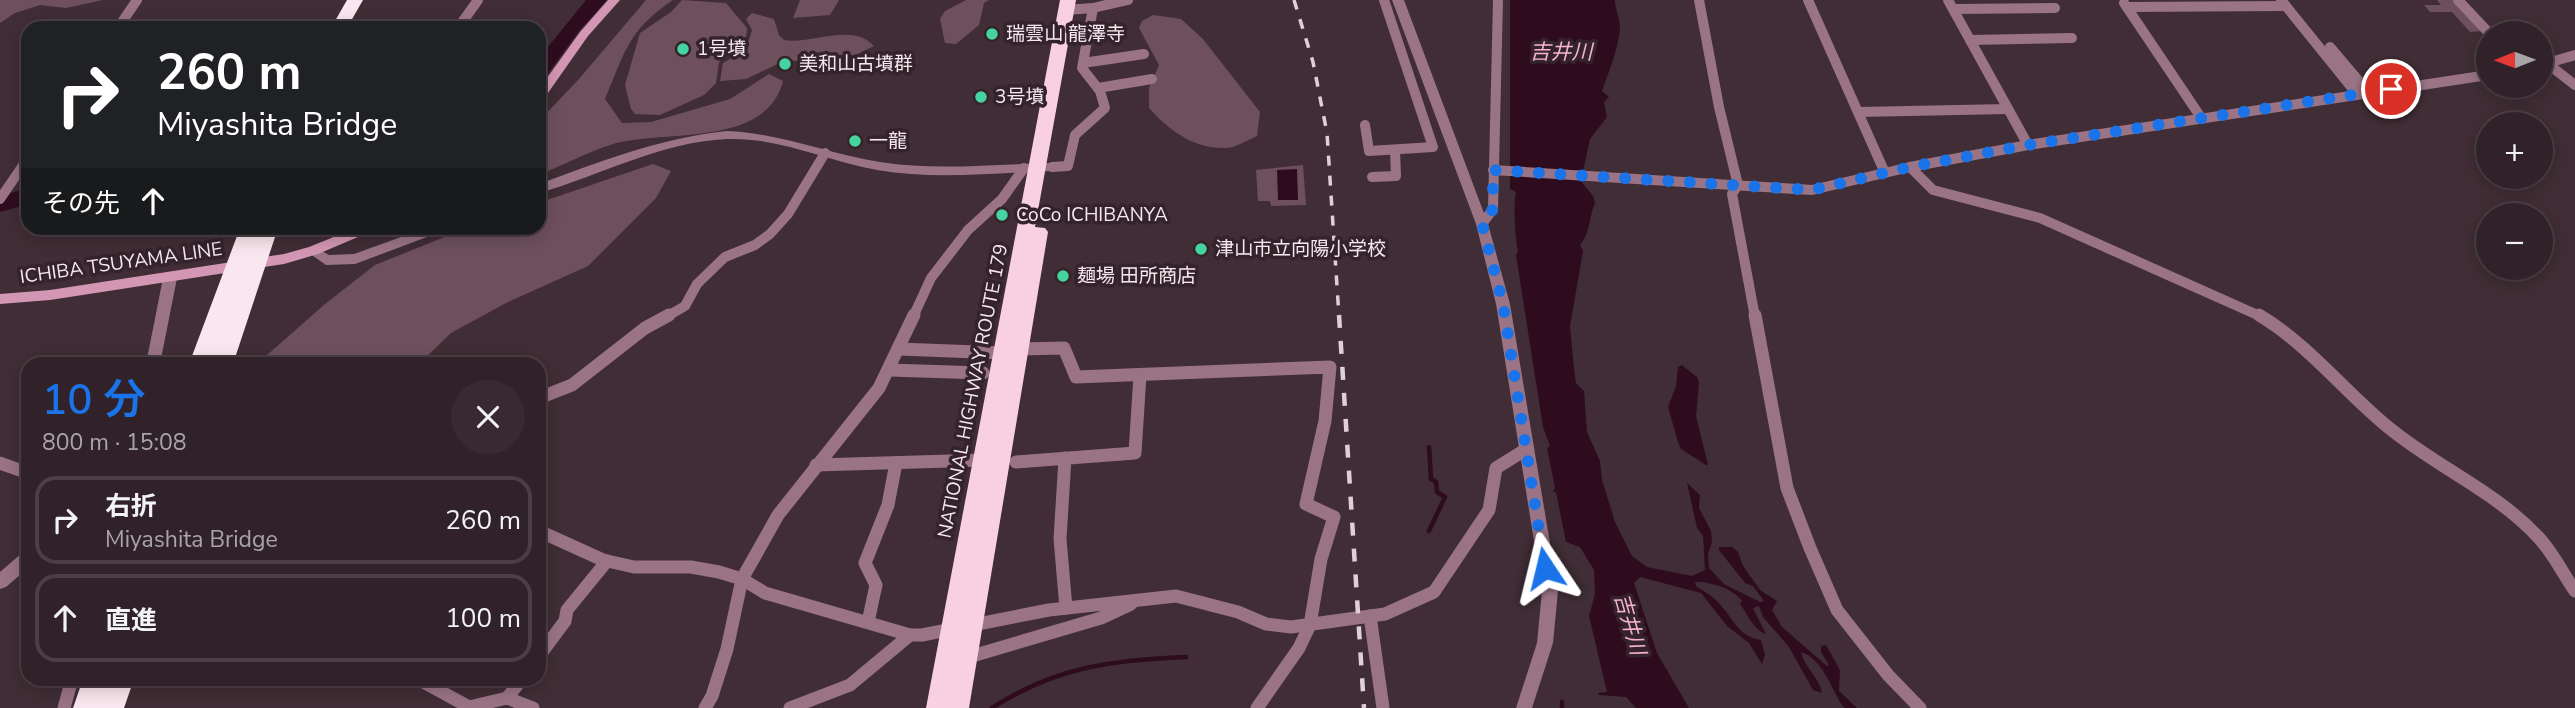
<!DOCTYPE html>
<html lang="ja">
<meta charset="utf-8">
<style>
body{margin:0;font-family:"Nunito Sans","Noto Sans JP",sans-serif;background:#382a30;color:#f1f3f6;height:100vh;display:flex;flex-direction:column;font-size:26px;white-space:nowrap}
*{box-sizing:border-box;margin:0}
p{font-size:23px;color:#a8a4a8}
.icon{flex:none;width:38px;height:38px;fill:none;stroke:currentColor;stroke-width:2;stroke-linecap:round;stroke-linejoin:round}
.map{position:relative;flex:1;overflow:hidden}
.sheet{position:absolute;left:21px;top:357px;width:525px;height:329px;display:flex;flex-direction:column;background:#302228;border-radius:21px;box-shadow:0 4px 18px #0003,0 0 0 2px #4b3f45}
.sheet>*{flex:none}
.hud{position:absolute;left:21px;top:21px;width:525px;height:214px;border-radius:21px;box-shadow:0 4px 18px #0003,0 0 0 2px #4b3f45;background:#202124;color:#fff;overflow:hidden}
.needle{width:46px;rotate:269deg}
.fabs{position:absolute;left:2476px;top:21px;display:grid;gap:14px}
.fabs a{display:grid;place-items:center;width:77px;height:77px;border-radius:50%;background:#302228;box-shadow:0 4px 18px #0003,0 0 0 2px #4b3f45;font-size:35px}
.pin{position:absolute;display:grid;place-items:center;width:60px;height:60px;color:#fff;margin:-30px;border:4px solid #fff;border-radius:50%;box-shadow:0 2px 7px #0007}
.me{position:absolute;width:77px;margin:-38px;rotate:350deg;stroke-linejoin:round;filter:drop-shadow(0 0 5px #0008)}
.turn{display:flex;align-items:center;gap:24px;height:147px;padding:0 21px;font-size:32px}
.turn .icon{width:91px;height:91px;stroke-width:2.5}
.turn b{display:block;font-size:49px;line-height:60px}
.then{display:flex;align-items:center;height:66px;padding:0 21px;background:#0003;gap:14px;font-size:26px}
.round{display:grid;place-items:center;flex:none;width:74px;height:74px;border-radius:37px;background:#382a30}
.summary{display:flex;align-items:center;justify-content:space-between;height:119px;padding:0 21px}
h1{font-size:42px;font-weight:600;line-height:52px;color:#1a73e8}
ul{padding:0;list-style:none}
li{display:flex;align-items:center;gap:21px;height:88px;margin:0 14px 10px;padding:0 7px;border:4px solid #4b3f45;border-radius:21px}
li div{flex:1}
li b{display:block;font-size:26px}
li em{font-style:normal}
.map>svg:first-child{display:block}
.green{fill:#6e505d}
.water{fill:#2e0c1e}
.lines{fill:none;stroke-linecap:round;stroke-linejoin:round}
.stream{stroke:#2e0c1e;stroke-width:4.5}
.river{fill:#2e0c1e;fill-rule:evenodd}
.minor-far1{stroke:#9a7485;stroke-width:10}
.minor{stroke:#9a7485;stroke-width:13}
.tertiary{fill:#9a7485;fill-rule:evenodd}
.secondary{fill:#d497b3;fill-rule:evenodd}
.trunk{fill:#f9cfe2;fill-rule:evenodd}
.motorway{fill:#fae6ee;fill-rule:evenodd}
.rail-far1{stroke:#ded0d6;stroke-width:3.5;stroke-dasharray:10 10;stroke-linecap:butt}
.rail{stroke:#ded0d6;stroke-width:4.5;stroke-dasharray:13 13;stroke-linecap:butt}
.route{stroke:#1a73e8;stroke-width:12;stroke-dasharray:0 21.6}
.poi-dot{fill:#45d49f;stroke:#35232b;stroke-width:2.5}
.labels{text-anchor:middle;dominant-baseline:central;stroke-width:7;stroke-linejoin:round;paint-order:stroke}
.poi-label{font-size:19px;fill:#f5e8ee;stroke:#35232b;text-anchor:start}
.street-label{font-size:19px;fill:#f5e8ee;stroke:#35232b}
.water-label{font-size:21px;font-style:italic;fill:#f8b2d1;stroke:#35232b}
</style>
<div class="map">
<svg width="2575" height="708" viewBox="0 0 2575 708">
<rect width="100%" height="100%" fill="#402d35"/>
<!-- green -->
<g class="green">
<path d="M0,0H103L66,8L40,5L15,13L0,23Z"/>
<path d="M646,0H673C628,30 625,52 605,99L622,123L651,122L730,99L769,74L783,81C766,148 665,129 613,144C588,152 563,165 539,175V121L579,79Z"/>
<path d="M682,0L726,3L747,28C747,48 732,52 719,62L716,83L704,95L660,115L635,114L631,109L625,85L640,33L671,12Z"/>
<path d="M800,0H839L830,15L793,18Z"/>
<path d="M966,0H989L984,3L979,25L956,44L945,43L940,19L945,11Z"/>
<path d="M2437,0H2454L2483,31L2470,32L2452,12H2430L2424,5H2441Z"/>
<path d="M752,13L774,19L779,35L784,40C811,45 851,22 874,46L835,65L823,76L802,63L788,59L746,79L720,81L723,63C738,55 748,48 752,30L746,19Z"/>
<path d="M1153,15L1181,19L1203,39L1260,112L1257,136C1248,140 1235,148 1226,148C1193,149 1169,130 1149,108V88L1159,65L1139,28L1142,21Z"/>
<path d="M653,164L671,171L656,198L588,266L506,303L451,333L419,364H265L266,356L325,304L375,265L467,228H539V210L547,200Z"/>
<path d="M1303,165L1306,205L1271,206L1270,201H1258L1256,170Z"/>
</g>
<!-- water -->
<g class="water">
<path d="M1510,0H1615C1615,10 1620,18 1620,27C1619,48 1609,71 1602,91L1609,97L1604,102L1607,117L1590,139L1581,181L1593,196L1595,203C1589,217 1590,234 1580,245L1583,251L1570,326L1574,369L1576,383L1584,391L1587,432L1600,461L1602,480L1615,522L1632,556L1647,567L1692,576L1705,570L1703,536L1697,528L1687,483L1700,495L1699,508L1711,531L1712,542L1708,554L1709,568L1724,584L1760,602L1764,601L1753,586L1745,583L1719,550V547H1732L1738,552L1743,566L1760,590L1777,601L1772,610L1782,627L1827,666L1829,665L1821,652V646L1826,645L1840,670L1839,691L1857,708H1845L1842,705C1831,688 1822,658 1801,652C1804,667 1819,677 1822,693L1813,690L1789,647L1763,617L1759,606L1753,608L1766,634C1754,631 1747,613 1740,604L1742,601C1734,589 1709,581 1695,582L1696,586C1705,592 1716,598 1723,608C1736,623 1739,636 1761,640L1765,655L1762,664L1749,643L1727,626L1701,593L1640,577L1634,583L1657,653L1689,708H1636L1626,697L1599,695L1598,693L1607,692L1589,616L1595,594L1594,570L1580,547L1566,542L1556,492H1553L1555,488L1547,448L1550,446L1543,427L1516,255L1518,251C1515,240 1513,202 1516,192L1510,189Z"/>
<path d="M1297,169L1298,200H1278L1277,170Z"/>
<path d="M1682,365L1697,377L1699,382L1696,416L1708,465H1706L1681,449L1678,442L1668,407L1676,386L1678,367Z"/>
</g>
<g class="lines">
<!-- stream -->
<g class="stream">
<path d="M1429,447L1431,479L1436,482L1437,492L1445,497L1429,531"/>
<path d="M1562,702V708"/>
<path d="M992,708C1055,667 1112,660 1186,657"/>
</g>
<!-- river -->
<g class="river">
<path d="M586,0H607L579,31L546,76L539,78V58Z"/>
<path d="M28,188V204L0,212V196Z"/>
</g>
<!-- minor-far1 -->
<g class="minor-far1">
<path d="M1699,0L1719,107L1738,185L1732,194L1755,317"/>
<path d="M1808,0L1885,173"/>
<path d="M1948,0L2028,145"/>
<path d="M2281,0L2357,94"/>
<path d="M2458,0L2489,33"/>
<path d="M2124,3L2202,119"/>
<path d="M2127,7L2286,6"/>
<path d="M1953,9L2055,8"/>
<path d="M1066,10L1093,8L1128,0"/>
<path d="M118,28L137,0"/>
<path d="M458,28L478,0"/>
<path d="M1970,40L2072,38"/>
<path d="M2330,47L2369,93"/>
<path d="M1083,63L1144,54"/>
<path d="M2548,64L2575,85"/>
<path d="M2541,65L2575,55"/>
<path d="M1098,88L1152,79"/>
<path d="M1858,112L2008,109"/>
<path d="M1365,125L1369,151L1433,147L1384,0"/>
<path d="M1052,167L1068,166L1075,135L1105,108L1100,91L1082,68L1093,8"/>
<path d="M1910,167L1933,190L2040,218L2262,317"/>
<path d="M1493,170L1812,190L1910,167L2028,145L2488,75"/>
<path d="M1372,177L1396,176L1395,150"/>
<path d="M0,199L28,158"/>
<path d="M1482,224L1493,209L1498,0"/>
<path d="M666,317L685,306L697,284L725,257L755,245L770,234L788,214L825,153"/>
<path d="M913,317L931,278L968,230L1002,199L1024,168"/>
</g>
<!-- minor -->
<g class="minor">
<path d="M1755,315L1787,488L1810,548L1837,610L1888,675L1920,708"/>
<path d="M2259,315C2308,344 2344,391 2388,427C2436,467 2496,491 2539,538C2553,553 2563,574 2575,591"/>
<path d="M899,349L1003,353"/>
<path d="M1019,349L1064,348L1076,377L1330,367L1325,421L1306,504L1334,517L1321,559L1310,625L1299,648L1257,708"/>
<path d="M889,370L983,373"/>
<path d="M539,398L572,385L645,328L669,315"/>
<path d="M1065,458L1060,539L1066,608"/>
<path d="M1016,462L1135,453L1140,375"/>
<path d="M0,463L28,473"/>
<path d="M816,465L983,460"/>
<path d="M539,531L603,560L634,567H691L719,572L742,579L765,593L910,635H922L1049,610L1176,596L1238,612L1266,624L1291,627L1385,614L1434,592L1489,510L1496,468L1525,450"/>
<path d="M1370,616L1383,708"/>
<path d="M868,622L876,585L865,563L888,505L896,463"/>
<path d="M539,656L565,621L567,610L607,561"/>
<path d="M962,659L1101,618L1131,604"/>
<path d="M418,679L469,707L507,698L522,679"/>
<path d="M507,698L533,708"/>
<path d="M64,708L72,679"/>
<path d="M705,708L712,696L727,649L742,579L778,515L879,388L914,315"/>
<path d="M790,708L850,685L910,635"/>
</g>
<!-- tertiary -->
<g class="tertiary">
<path d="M1392,0H1404L1488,224L1510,304L1558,591L1553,643L1532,708H1516L1537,643L1542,591L1496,304L1476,224Z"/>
<path d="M727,131C780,133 828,154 880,162C936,171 995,164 1052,163L1058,167L1052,171C994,173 934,180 877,170C827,161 779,137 727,139C660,142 602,175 539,193V184C601,161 661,138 727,131Z"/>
<path d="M426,228H444L443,231L355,264L326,265L306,251L313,246L329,255L354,254Z"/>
<path d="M170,273L177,278L160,364H146L163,278Z"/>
<path d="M28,551V568L6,587L0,589V572L22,553Z"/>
</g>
<!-- secondary -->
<g class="secondary">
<path d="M608,0H620L588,36L543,100L539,101V89L580,32Z"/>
<path d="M356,228H373L372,231L318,254L284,264L50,300L0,304V294L50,290L284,254L309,247Z"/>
</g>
<!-- trunk -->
<path class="trunk" d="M1060,0H1076L1035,227L1045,228L1048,232L969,708H926Z"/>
<!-- motorway -->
<g class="motorway">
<path d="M347,0H363L347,28H331Z"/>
<path d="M240,228H278L233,364H211L244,271L211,364H189Z"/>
<path d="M83,679H134L124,708H73Z"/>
</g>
<!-- rail-far1 -->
<path class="rail-far1" d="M1294,0L1313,62L1327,133L1339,317"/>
<!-- rail -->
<path class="rail" d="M1339,315L1364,708"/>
</g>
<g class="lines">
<!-- route -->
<path class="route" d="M1545,568L1503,304L1482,224L1493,209V170L1812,190L1910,167L2028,145L2391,89"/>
</g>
<!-- markers -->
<g class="poi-dot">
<circle cx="992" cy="34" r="7"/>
<circle cx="683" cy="49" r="7"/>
<circle cx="785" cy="64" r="7"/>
<circle cx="981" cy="97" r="7"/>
<circle cx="855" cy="141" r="7"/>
<circle cx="1002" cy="215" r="7"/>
<circle cx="1201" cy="249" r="7"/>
<circle cx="1063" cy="276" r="7"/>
</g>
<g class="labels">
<!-- poi labels -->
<g class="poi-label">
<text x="1006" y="34">瑞雲山 龍澤寺</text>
<text x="697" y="49">1号墳</text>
<text x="799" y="64">美和山古墳群</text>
<text x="995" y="97">3号墳</text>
<text x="869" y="141">一龍</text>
<text x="1016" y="215">CoCo ICHIBANYA</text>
<text x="1215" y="249">津山市立向陽小学校</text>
<text x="1077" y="276">麺場 田所商店</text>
</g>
<!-- street labels -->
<g class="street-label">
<text transform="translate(121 263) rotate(-8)">ICHIBA TSUYAMA LINE</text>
<text transform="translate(973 391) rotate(-79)">NATIONAL HIGHWAY ROUTE 179</text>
</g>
<!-- water labels -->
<g class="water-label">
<text x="1561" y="52">吉井川</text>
<text transform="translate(1630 624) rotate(74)">吉井川</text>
</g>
</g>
</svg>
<div class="fabs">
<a><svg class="needle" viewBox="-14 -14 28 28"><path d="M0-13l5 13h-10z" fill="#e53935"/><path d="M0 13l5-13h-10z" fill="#a8a4a8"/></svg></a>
<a>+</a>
<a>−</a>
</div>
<div class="pin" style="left:2391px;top:89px;background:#d93025"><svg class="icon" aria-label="arrive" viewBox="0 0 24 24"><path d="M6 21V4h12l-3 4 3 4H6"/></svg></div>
<svg class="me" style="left:1545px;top:568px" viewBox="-20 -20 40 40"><path d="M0-17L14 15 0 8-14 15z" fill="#1a73e8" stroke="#fff" stroke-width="4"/></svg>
<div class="hud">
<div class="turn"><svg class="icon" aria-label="right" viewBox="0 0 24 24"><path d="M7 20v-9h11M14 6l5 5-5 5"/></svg><div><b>260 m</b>Miyashita Bridge</div></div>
<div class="then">その先<svg class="icon" aria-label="ahead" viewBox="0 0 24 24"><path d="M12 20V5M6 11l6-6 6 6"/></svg></div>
</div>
<section class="sheet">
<div class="summary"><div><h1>10 分</h1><p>800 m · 15:08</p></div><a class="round"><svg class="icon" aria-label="close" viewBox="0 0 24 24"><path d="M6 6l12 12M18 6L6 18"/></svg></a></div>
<ul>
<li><svg class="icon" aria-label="right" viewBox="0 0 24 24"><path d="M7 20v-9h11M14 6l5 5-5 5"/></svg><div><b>右折</b><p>Miyashita Bridge</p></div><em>260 m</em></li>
<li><svg class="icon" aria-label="ahead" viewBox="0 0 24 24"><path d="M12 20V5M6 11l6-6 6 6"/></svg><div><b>直進</b></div><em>100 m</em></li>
</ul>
</section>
</div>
